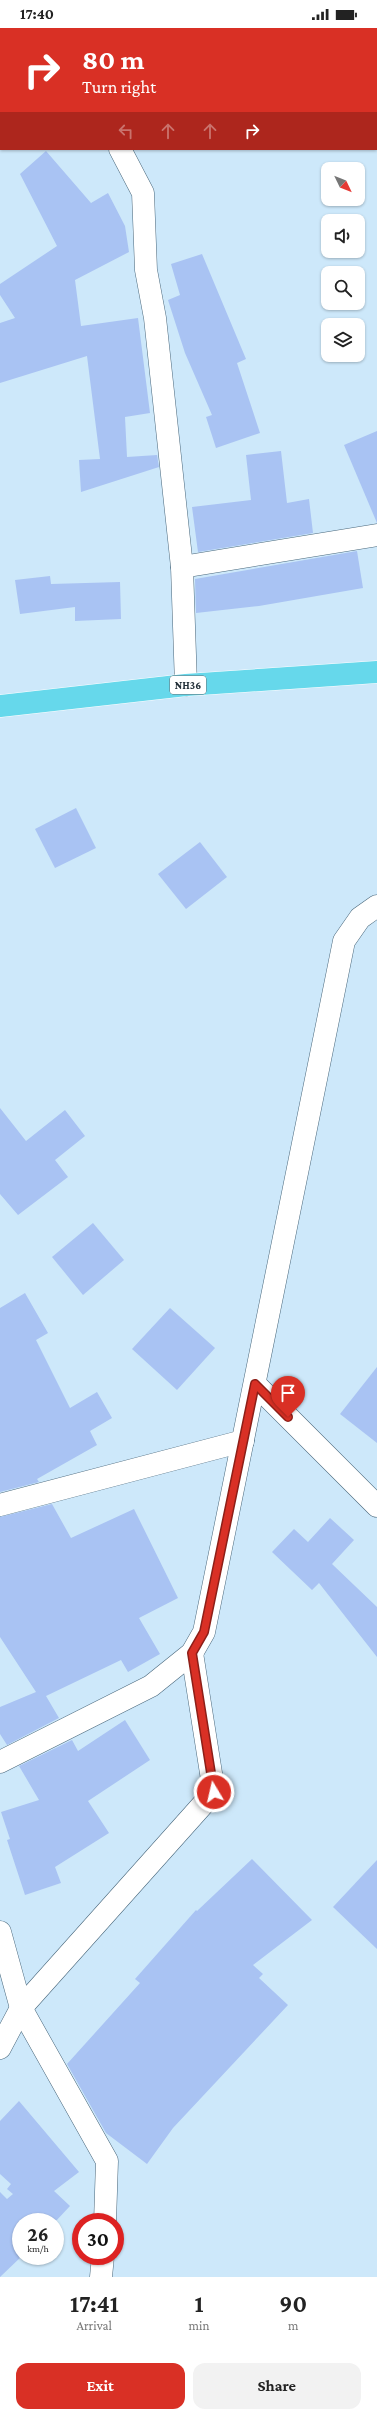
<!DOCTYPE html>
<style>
body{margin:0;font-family:"Crimson Pro",serif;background:#f2f2f2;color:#222;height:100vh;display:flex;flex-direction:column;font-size:15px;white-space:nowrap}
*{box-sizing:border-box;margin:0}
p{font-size:13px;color:#767676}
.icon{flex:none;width:22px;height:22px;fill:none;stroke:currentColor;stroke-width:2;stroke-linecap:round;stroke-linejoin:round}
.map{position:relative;height:2249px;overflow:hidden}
.side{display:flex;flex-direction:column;background:#fff;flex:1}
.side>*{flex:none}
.top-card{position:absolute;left:0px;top:0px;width:377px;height:122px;box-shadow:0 1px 3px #0004;background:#d93025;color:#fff;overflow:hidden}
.needle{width:26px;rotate:133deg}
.buttons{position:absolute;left:321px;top:134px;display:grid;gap:8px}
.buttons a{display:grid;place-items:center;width:44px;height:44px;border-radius:8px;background:#fff;box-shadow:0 1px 3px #0004;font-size:20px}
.speed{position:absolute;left:12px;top:2185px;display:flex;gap:8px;font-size:20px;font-weight:700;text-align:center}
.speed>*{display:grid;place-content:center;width:52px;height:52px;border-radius:50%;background:#fff;box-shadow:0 1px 3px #0004;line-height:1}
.speed small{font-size:10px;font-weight:400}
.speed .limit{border:6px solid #d22;background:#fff;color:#111}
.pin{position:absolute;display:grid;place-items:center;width:34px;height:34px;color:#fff;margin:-41px -17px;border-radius:50% 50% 50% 0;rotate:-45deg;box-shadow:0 0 4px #0007}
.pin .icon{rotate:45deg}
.me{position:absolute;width:44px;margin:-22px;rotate:351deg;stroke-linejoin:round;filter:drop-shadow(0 0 3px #0008)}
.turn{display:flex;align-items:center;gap:14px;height:84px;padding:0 16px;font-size:18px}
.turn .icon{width:52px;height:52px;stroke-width:2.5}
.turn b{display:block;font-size:28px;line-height:34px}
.lanes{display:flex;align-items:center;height:38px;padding:0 16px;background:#0003;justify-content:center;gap:20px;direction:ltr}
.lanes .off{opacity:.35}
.eta{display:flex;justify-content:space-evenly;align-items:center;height:68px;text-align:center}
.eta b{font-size:24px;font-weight:700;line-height:28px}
.primary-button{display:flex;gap:8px;margin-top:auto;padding:8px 16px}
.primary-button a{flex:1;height:46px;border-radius:12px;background:#d93025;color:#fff;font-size:16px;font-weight:700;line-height:46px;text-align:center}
.primary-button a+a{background:#f2f2f2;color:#222}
.status{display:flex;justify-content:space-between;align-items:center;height:28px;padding:0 20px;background:#fff;direction:ltr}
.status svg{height:11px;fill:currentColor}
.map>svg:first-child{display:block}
.building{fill:#a9c3f3}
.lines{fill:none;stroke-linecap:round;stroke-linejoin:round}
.minor-casing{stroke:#49677b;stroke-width:23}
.trunk-casing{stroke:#fff;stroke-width:23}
.minor{stroke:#fff;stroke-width:22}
.trunk{stroke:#66d8eb;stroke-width:22}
.route-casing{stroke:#8d1f18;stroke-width:10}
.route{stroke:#d93025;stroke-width:7}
.labels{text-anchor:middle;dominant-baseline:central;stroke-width:3;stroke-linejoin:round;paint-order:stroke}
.shield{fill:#fff;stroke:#646d73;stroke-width:1}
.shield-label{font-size:11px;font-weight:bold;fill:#212e37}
</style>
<div class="status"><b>17:40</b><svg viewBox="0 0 49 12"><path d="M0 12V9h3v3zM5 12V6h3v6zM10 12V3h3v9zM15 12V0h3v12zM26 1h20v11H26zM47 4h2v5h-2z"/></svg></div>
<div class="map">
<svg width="377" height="2249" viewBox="0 0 377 2249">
<rect width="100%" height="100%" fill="#cde8fa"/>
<!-- building -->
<g class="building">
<path d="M46,123L91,175L108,165L125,198L129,224L75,252L81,298L138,290L150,385L125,389L127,429L157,427L159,439L81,464L79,432L100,431L87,328L0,355V295L15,290L0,267V256L57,218L20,146Z"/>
<path d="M202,226L246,331L237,335L260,405L216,420L206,389L212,387L185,325L168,272L180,267L171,236Z"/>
<path d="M377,403V495L344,417Z"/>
<path d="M281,423L287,475L309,471L313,505L198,524L192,479L251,472L246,427Z"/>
<path d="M357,523L363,560L259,578L196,585L195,551Z"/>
<path d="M50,548L51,556L120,554L121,591L75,593V579L20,586L15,552Z"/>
<path d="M76,780L96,820L55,840L35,801Z"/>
<path d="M200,814L227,849L186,881L158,846Z"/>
<path d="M0,1080L26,1113L65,1082L85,1108L55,1132L68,1149L18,1187L0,1166Z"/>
<path d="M93,1195L124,1232L83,1267L52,1229Z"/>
<path d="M25,1265L48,1305L36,1312L70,1380L97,1364L112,1390L90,1403L97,1417L37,1451L39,1454L0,1464V1280Z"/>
<path d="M170,1280L215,1320L177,1362L132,1321Z"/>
<path d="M377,1339V1415L340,1386Z"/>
<path d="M52,1476L71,1510L134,1481L178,1570L139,1590L160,1626L128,1644L121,1632L46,1668L59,1690L7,1717L0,1706V1679L36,1664L0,1609V1489Z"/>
<path d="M330,1490L354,1512L332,1536L377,1579V1629L319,1555L312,1562L272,1524L294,1501L308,1514Z"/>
<path d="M125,1692L150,1732L88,1773L109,1805L55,1839L61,1855L25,1867L7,1812L10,1811L1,1784L39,1772L19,1738L72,1712L78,1723Z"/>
<path d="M252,1831L312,1892L253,1937L263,1946L259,1950L288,1977L173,2100L147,2136L106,2105L67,2036L140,1955L135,1951L196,1882L197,1883Z"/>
<path d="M377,1832V1921L333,1879Z"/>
<path d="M19,2073L79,2144L54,2163L70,2178L55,2194H21L22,2228L0,2249V2164L7,2171L13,2166L7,2161L11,2156L0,2146V2093Z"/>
</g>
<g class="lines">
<defs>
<g id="minor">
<path d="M56,0V1"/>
<path d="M269,1L271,0"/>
<path d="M120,121L143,165L146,242L155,290L182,539L186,657"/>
<path d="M182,539L377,507"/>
<path d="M255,1356L377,1478"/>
<path d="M0,1477L243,1413"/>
<path d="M0,1734L151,1658L192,1625L204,1604L344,913L360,890L377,878"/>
<path d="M0,1904L21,1980L107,2133L105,2194"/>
<path d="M0,2020L21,1980L214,1764L192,1625"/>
<path d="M101,2249L103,2228"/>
</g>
<path id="trunk" d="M0,678L186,657L377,644"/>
</defs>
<!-- minor casing -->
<use href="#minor" class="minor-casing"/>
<!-- trunk casing -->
<use href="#trunk" class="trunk-casing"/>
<!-- minor -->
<use href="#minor" class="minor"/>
<!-- trunk -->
<use href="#trunk" class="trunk"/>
</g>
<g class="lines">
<defs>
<path id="route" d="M214,1764L192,1625L204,1604L255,1356L288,1389"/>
</defs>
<!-- route casing -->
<use href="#route" class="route-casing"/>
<!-- route -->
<use href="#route" class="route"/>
</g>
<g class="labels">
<!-- shield labels -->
<rect class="shield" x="170" y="648" width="36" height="18" rx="3"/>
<g class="shield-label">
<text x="188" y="657">NH36</text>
</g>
</g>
</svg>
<div class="buttons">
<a><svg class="needle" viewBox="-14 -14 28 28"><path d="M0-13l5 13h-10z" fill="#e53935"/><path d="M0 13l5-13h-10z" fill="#767676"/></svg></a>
<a><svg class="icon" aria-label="sound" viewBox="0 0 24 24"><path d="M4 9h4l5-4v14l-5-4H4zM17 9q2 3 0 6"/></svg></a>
<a><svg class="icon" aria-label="search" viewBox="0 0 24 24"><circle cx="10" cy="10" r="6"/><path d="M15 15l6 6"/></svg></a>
<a><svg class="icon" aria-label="layers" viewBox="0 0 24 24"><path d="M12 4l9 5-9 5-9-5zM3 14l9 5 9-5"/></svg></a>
</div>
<div class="speed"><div>26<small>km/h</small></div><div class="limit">30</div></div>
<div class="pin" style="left:288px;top:1389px;background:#d93025"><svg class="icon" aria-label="arrive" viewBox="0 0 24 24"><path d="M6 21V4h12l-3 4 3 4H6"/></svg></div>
<svg class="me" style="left:214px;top:1764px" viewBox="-20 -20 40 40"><circle r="17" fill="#d93025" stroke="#fff" stroke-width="3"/><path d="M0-11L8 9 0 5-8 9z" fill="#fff"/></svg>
<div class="top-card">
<div class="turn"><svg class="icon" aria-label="right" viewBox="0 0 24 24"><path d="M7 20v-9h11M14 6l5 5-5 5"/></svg><div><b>80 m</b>Turn right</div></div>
<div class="lanes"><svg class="icon off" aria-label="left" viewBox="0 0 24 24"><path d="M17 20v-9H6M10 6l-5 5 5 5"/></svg><svg class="icon off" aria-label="ahead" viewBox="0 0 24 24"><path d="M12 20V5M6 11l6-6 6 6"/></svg><svg class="icon off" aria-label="ahead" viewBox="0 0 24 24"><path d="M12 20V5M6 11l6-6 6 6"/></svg><svg class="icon" aria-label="right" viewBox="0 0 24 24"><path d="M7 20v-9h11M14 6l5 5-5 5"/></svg></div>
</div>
</div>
<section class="side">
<div class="eta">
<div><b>17:41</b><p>Arrival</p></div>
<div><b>1</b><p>min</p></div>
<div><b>90</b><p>m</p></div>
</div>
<div class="primary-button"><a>Exit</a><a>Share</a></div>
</section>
